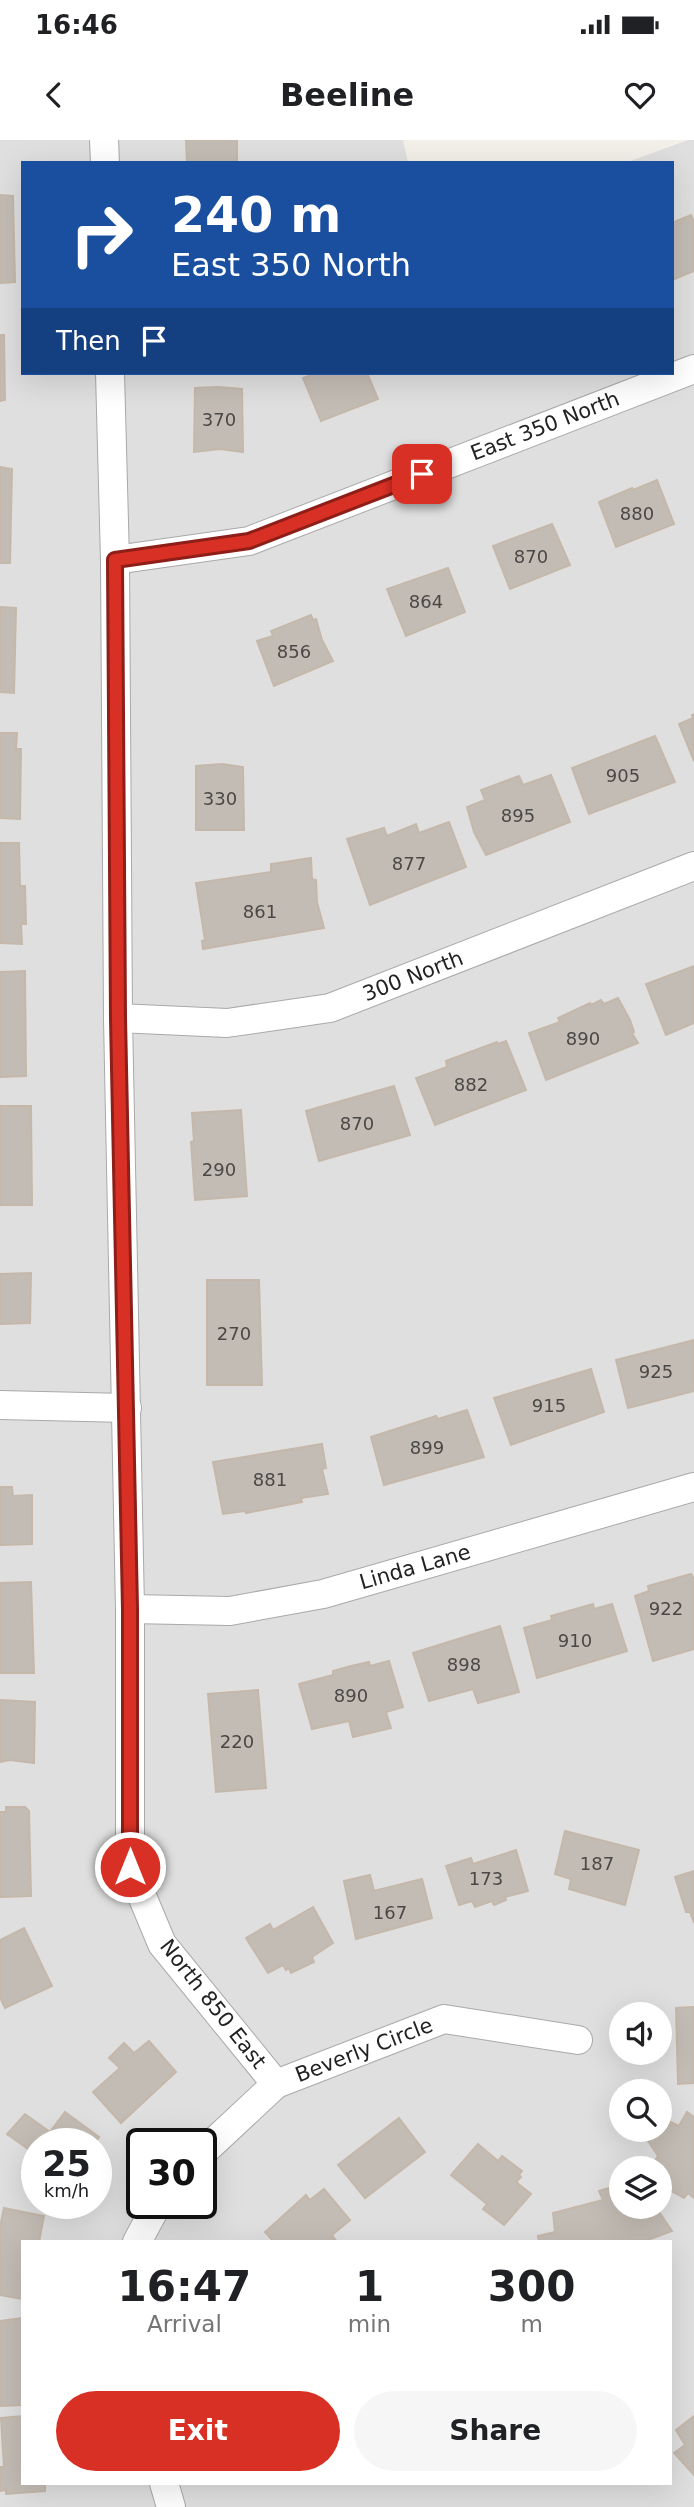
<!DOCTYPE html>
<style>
body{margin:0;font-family:"DejaVu Sans",sans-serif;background:#f6f6f6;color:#202124;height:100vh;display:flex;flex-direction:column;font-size:26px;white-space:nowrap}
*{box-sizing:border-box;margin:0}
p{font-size:23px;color:#757577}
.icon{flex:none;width:38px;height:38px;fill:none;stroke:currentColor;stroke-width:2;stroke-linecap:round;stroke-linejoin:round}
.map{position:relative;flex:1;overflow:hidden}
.drawer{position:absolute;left:21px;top:2100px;width:651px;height:245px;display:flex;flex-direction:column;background:#fff;border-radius:0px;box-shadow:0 7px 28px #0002}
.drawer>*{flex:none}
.banner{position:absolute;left:21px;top:21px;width:653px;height:214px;border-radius:0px;box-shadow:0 7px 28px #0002;background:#1a4fa0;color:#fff;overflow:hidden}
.controls{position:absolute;left:609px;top:1862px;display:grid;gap:14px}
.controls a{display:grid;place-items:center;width:63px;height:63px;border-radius:50%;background:#fff;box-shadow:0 7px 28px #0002;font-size:35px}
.speed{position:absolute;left:21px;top:1988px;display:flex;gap:14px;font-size:35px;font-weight:700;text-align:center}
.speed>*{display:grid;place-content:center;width:91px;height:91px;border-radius:50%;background:#fff;box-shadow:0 7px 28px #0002;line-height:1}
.speed small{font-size:18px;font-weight:400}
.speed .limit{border:4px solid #111;border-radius:10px;background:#fff;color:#111}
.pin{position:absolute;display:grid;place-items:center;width:60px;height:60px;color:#fff;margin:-30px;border-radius:14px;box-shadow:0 4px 10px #0006}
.me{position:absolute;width:77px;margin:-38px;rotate:0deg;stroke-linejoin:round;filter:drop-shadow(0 0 5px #0008)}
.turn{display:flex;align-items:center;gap:24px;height:147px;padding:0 35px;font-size:32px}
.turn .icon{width:91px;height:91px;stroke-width:2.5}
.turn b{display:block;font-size:49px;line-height:60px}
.then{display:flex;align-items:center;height:66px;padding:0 35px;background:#0003;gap:14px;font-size:26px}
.eta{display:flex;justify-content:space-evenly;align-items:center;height:119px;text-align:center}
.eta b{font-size:42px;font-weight:700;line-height:49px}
.action{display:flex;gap:14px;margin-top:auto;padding:14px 35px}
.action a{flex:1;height:80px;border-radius:42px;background:#d93025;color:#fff;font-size:28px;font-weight:700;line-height:80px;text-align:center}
.action a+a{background:#f6f6f6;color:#202124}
.status{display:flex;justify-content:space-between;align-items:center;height:49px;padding:0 35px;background:#fff;direction:ltr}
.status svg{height:19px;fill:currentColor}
header{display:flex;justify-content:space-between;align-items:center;height:91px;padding:0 35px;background:#fff;font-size:32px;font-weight:700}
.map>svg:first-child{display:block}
.residential{fill:#e0dfdf;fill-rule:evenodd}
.building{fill:#c3bcb4;stroke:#c5b8aa;stroke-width:2}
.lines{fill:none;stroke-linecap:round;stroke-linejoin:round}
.street-casing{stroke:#a9a9a9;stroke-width:30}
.street{stroke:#fff;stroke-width:28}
.route-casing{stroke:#8d1f18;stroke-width:18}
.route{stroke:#d93025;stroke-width:12}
.labels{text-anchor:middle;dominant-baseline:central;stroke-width:5;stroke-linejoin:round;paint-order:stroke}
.number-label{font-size:18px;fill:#4a4846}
.street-label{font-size:21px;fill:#222;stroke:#fff}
</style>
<div class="status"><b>16:46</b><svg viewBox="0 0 49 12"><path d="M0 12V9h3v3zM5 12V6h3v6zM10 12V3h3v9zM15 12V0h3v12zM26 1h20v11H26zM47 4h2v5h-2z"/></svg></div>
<header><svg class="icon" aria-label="back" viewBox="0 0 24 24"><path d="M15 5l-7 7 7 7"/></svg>Beeline<svg class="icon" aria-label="heart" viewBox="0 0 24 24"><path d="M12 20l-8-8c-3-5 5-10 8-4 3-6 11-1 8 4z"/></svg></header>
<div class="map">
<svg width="694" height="2367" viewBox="0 0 694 2367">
<rect width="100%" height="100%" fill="#f2f0e9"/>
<!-- residential -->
<path class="residential" d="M0,0H403L408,23H23V233H672V23H625L688,0H694V2367H0ZM621,1874H660V1913H621ZM621,1951H660V1990H621ZM37,2004H96V2063H37ZM142,2004H201V2063H142ZM621,2028H660V2067H621ZM23,2102H670V2343H23Z"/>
<!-- building -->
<g class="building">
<path d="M186,0H237V23H187Z"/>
<path d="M0,55L13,56L15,142L0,143Z"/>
<path d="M691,75L694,82V131L672,140V83Z"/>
<path d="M0,195H4L5,260L0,261Z"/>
<path d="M316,233H367L378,259L321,281L303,238Z"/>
<path d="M218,247L242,249L243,312L220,309L194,312L195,248Z"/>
<path d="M0,327L12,329L10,423H0Z"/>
<path d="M657,340L674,384L616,407L599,362L632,348L633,350Z"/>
<path d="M552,384L570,425L510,449L493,406Z"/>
<path d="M448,428L465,472L406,496L387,449Z"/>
<path d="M0,467L16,468L14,553L0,552Z"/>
<path d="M311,475L313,480L316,479L322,500L333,521L274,546L257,501L273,496L271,491Z"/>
<path d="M694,574V621L679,584L693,578L692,575Z"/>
<path d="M0,593H17L16,609H21L20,679L0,678Z"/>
<path d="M655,596L675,642L589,674L572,628Z"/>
<path d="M222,624L243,627L244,690H196V626Z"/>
<path d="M551,635L570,682L486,715L474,692L467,667L485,660L481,650L519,636L523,645Z"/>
<path d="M449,682L466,727L370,765L347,699L384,688L387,696L416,684L419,693Z"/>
<path d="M0,703H19L20,746H25L26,784H21L22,804L0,803Z"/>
<path d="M311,718L312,739L316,740L317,762L324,788L203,809L202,801L205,800L196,743L271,732V724Z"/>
<path d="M694,826V883L666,895L646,844Z"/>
<path d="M25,831L26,936L0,937V832Z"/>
<path d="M618,858L630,880L634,892L632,893L638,903L546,940L529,893L560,882L558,878L590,863L591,865L601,860L604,864Z"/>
<path d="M506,901L526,950L435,985L416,938L447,927L446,921L497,902L498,904Z"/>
<path d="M394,946L410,995L319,1021L306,971Z"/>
<path d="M0,966H31L32,1065H0Z"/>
<path d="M241,970L247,1056L195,1060L191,1002L194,1001L192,973Z"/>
<path d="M31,1133L30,1183L0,1184V1134Z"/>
<path d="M207,1140H259L262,1245H207Z"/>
<path d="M694,1200V1251L628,1268L616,1220Z"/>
<path d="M591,1229L604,1272L511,1305L494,1258Z"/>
<path d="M467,1270L484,1317L384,1345L371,1297L436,1276L438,1279Z"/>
<path d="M322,1304L326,1328L322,1329L328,1354L301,1358L302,1362L246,1373L245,1371L223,1374L213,1322Z"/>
<path d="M0,1347H12L13,1356L32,1355V1404L0,1405Z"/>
<path d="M691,1434L694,1439V1509L653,1521L635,1456L649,1451L648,1446Z"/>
<path d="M31,1442L34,1533H0V1443Z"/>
<path d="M593,1464L594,1469L612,1464L627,1511L537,1538L524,1488L552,1480L551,1476Z"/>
<path d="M500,1486L519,1552L478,1563L473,1549L429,1561L413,1513Z"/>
<path d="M389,1521L403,1567L386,1572L391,1588L353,1597L349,1581L312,1589L299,1544L333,1535V1531L351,1526L369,1522L370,1526Z"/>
<path d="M258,1550L266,1648L216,1652L208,1554Z"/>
<path d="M0,1560L35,1562L34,1623L10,1620L0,1622Z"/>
<path d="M6,1667H25L29,1671L31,1756L0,1757V1672H6Z"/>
<path d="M565,1691L639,1710L625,1765L569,1749L571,1739L555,1734Z"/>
<path d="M516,1710L528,1751L505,1757L506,1760L494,1765L492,1761L475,1767L472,1761L459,1765L446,1726L471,1718L473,1724Z"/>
<path d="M694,1731V1783L690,1772H686L675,1737Z"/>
<path d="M370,1735L374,1751L422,1739L432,1778L356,1799L344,1741Z"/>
<path d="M313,1767L333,1803L312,1817L314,1822L291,1833L289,1828L286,1830L283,1825L268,1833L246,1798L270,1784L273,1790Z"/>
<path d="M24,1788L52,1846L5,1868L0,1857V1800Z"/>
<path d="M694,1867V1943L678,1944L676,1868Z"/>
<path d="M149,1901L176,1932L121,1983L93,1952L120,1928L109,1918L124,1903L134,1913Z"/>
<path d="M65,1972L99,1997L94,2004H37V2038L22,2029L35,2014L7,1994L25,1974L50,1992Z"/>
<path d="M687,1972L694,1977V2058L688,2053L684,2058L660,2045V2028H651L658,2016L641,1990H660V1977L679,1986Z"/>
<path d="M399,1978L425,2012L365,2058L338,2025Z"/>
<path d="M478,2004L498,2021L502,2016L522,2031L519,2035L521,2037L516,2042L531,2054L504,2085L483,2069L487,2064L451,2035Z"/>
<path d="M609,2048L621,2051V2067H631L634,2076L651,2071L652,2074L659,2072L672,2091L642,2102H539L538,2096L555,2092L553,2073L603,2060L599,2051Z"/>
<path d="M324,2049L350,2080L332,2095L337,2102H274L265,2092L306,2055L310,2060Z"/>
<path d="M4,2068L44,2076L39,2102H23V2159L0,2155V2086Z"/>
<path d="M23,2178V2265L0,2266V2181Z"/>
<path d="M23,2276V2343H45V2351L6,2354V2350L0,2351V2327H4L1,2278Z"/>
<path d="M694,2276V2335L674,2313L685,2305L676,2290Z"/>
</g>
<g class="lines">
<defs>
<g id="street">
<path d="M104,0L105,23"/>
<path d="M110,233L115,420L118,878L130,1469V1727L162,1804L276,1944"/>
<path d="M115,420L249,401L694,229"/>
<path d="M118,878L227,883L330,868L694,726"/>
<path d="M0,1265L127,1268"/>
<path d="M130,1469L230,1471L323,1454L694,1347"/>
<path d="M201,2014L276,1944L444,1879L578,1900"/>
<path d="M137,2102L158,2063"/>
<path d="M164,2343L171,2367"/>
</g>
</defs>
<!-- street casing -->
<use href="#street" class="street-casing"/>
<!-- street -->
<use href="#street" class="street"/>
</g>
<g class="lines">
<defs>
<path id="route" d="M130,1727V1469L118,878L115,420L249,401L422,334"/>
</defs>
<!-- route casing -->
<use href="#route" class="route-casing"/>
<!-- route -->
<use href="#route" class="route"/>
</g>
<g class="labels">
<!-- number labels -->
<g class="number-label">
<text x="219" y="279">370</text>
<text x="637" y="373">880</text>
<text x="531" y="416">870</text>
<text x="426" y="461">864</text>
<text x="294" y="511">856</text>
<text x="623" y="635">905</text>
<text x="220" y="658">330</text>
<text x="518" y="675">895</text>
<text x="409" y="723">877</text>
<text x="260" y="771">861</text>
<text x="583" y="898">890</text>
<text x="471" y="944">882</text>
<text x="357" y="983">870</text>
<text x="219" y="1029">290</text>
<text x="234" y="1193">270</text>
<text x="656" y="1231">925</text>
<text x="549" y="1265">915</text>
<text x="427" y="1307">899</text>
<text x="270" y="1339">881</text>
<text x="666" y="1468">922</text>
<text x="575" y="1500">910</text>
<text x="464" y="1524">898</text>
<text x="351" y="1555">890</text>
<text x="237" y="1601">220</text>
<text x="597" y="1723">187</text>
<text x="486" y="1738">173</text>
<text x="390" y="1772">167</text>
</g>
<!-- street labels -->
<g class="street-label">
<text transform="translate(545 286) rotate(-21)">East 350 North</text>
<text transform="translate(413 836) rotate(-21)">300 North</text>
<text transform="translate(415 1427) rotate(-16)">Linda Lane</text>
<text transform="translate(213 1864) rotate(52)">North 850 East</text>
<text transform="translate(364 1910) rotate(-21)">Beverly Circle</text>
</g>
</g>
</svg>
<div class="controls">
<a><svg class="icon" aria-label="sound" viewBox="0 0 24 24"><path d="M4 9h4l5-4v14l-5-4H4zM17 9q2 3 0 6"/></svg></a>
<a><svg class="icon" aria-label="search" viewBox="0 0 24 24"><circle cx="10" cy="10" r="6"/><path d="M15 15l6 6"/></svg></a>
<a><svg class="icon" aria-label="layers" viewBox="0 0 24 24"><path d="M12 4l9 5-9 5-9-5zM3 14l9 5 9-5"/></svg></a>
</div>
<div class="speed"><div>25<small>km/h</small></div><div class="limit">30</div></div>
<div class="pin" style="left:422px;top:334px;background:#d93025"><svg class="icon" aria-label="arrive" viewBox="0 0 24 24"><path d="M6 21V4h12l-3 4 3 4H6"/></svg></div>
<svg class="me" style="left:130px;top:1727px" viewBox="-20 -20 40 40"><circle r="17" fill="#d93025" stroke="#fff" stroke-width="3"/><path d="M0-11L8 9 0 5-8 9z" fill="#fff"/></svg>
<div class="banner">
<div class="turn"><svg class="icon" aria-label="right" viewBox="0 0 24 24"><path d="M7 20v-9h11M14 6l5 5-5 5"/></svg><div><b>240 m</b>East 350 North</div></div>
<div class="then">Then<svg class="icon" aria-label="arrive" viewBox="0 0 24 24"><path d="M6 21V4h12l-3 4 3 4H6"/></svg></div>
</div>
<section class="drawer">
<div class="eta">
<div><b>16:47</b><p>Arrival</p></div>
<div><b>1</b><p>min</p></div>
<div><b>300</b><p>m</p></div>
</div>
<div class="action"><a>Exit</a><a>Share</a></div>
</section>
</div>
